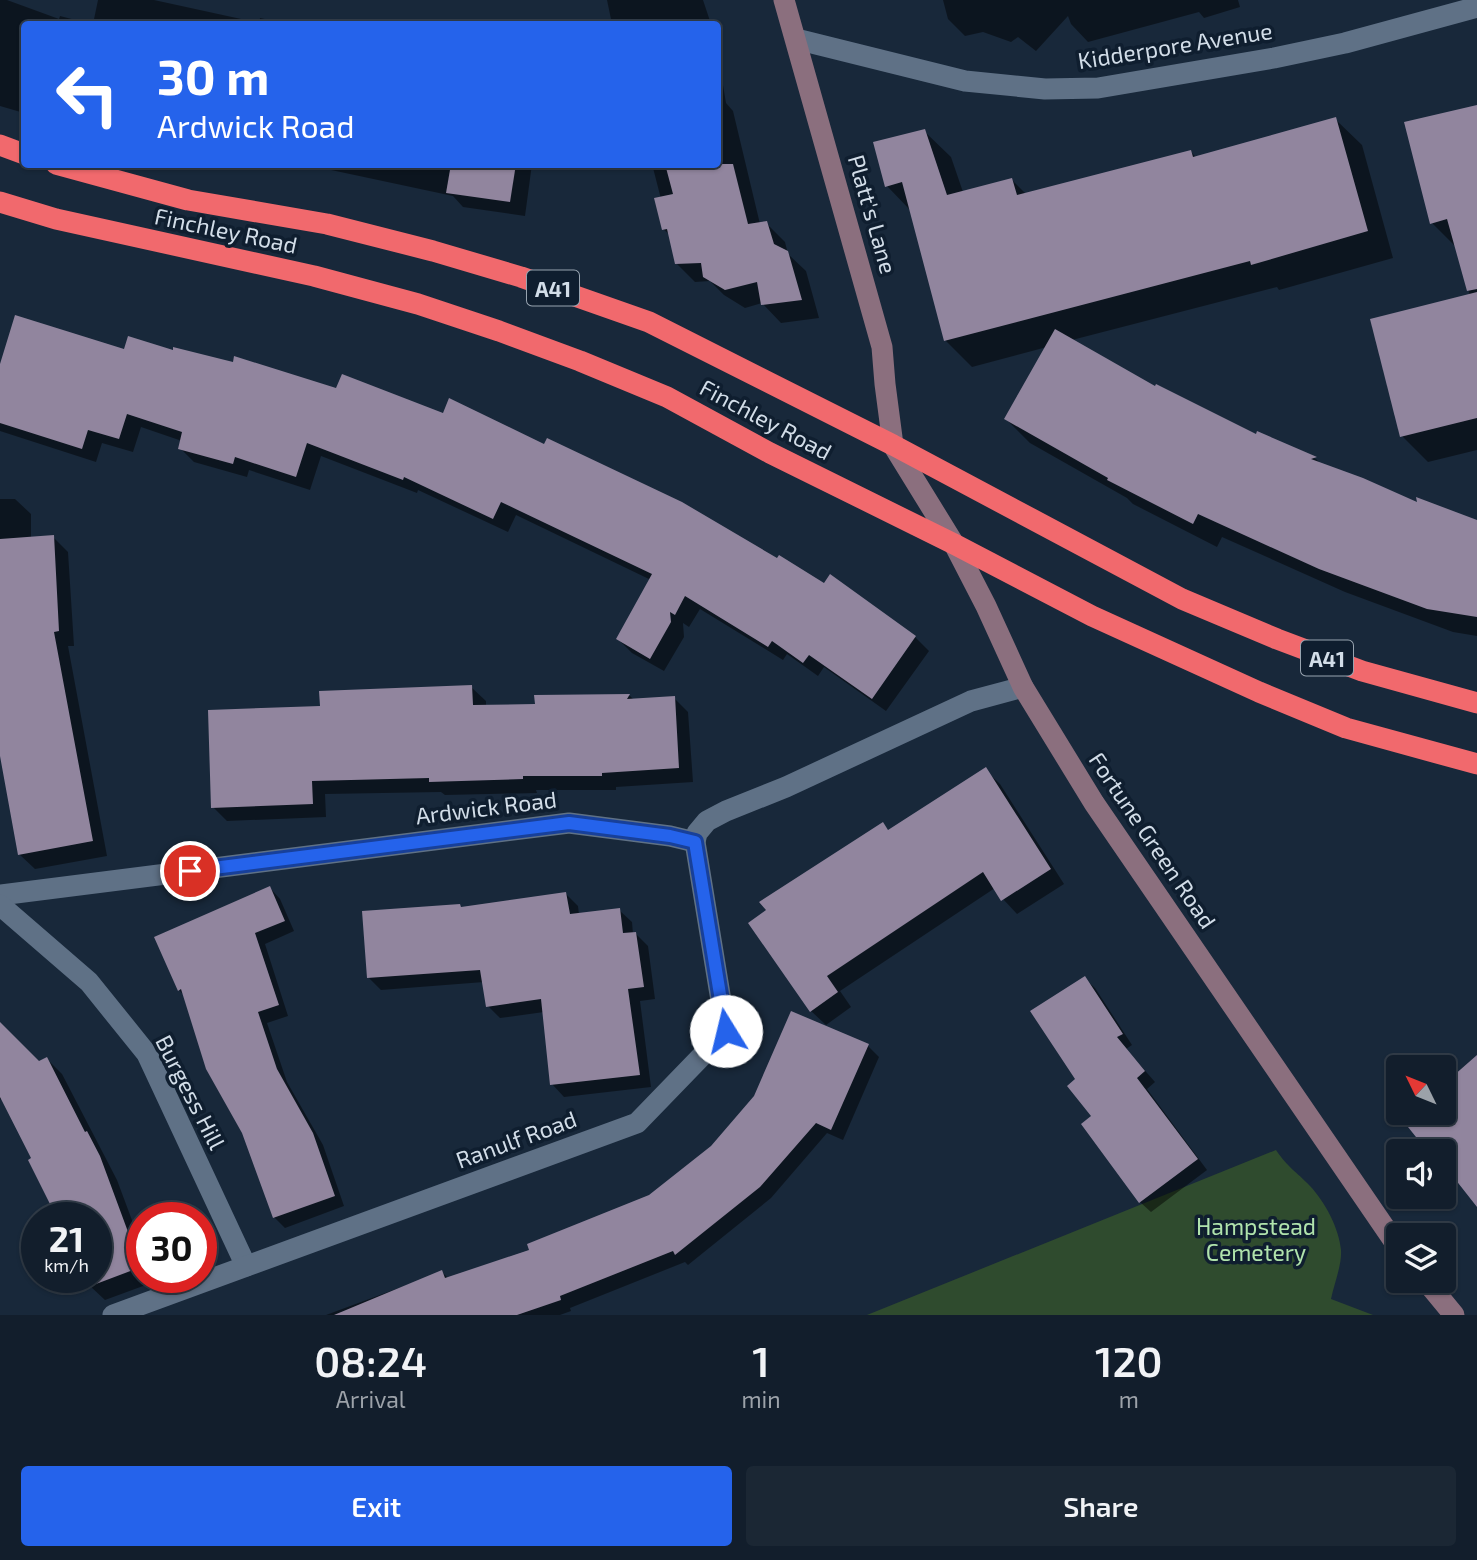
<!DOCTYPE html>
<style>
body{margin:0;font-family:"Exo 2",sans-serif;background:#1b2734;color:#f1f3f6;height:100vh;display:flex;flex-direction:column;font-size:26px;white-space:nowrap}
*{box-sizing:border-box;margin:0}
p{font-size:23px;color:#9ca2a9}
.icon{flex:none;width:38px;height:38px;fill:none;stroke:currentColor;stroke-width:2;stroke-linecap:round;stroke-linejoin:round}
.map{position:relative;height:1315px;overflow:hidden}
.side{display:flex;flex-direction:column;background:#121e2c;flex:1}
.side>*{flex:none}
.hud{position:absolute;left:21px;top:21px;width:700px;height:147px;border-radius:7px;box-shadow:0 2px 5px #0004,0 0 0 2px #313c48;background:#2563eb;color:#fff;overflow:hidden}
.needle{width:46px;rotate:313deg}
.tools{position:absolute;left:1386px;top:1055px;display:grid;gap:14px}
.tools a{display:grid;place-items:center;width:70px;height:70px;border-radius:7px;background:#121e2c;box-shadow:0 2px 5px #0004,0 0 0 2px #313c48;font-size:35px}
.speed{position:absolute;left:21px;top:1202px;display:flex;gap:14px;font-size:35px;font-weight:700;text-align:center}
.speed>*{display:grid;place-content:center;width:91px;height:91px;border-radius:50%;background:#121e2c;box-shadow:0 2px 5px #0004,0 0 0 2px #313c48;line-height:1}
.speed small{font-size:18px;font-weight:400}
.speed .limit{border:10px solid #d22;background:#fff;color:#111}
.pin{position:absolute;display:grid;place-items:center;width:60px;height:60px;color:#fff;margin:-30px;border:4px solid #fff;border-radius:50%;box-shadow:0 2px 7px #0007}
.me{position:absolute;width:77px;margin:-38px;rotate:351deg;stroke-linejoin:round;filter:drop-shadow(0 0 5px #0008)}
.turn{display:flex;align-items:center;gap:24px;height:147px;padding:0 21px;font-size:32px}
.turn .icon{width:91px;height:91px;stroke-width:2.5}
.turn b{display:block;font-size:49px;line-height:60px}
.eta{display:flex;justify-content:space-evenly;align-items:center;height:119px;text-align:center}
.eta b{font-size:42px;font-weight:600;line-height:49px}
.primary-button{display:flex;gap:14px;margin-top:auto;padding:14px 21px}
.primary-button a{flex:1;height:80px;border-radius:7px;background:#2563eb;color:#fff;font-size:28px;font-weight:600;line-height:80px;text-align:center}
.primary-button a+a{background:#1b2734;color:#f1f3f6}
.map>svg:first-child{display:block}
.green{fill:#2f4b2e}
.shadow{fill:#0007}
.building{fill:#91859e}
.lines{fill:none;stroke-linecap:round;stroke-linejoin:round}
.street{stroke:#5f7186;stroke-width:21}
.secondary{stroke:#8b6f7e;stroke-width:21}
.highway{stroke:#f1696d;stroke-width:21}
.route-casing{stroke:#184099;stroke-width:18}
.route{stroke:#2563eb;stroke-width:12}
.labels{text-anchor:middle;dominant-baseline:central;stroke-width:7;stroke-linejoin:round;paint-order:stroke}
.shield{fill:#0f1e2f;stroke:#98a4b0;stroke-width:2}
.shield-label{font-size:21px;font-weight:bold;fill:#d2dde8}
.street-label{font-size:23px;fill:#d2dde8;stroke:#0f1e2f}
.park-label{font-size:23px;fill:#b0e3ac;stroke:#0f1e2f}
</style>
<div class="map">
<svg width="1477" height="1315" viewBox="0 0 1477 1315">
<rect width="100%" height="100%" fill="#18283a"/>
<!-- green -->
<path class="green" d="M1276,1150C1288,1168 1296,1171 1310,1186C1325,1202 1339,1228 1341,1250C1342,1265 1334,1284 1331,1299L1373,1315H867Z"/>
<!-- shadow -->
<g class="shadow">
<path d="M0,0H7L59,19L60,16L91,24H24V113L0,106Z"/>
<path d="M98,0H154L259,23L260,18L288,24H93Z"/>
<path d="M607,0H703L711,24H612Z"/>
<path d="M943,0H1238L1240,7L1204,18L1199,12L1088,42L1071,24L1068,16L1036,51L1018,37L1011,42L983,32L965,36L948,19Z"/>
<path d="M718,55L726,103L733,111L760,224L766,223L785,242L788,254L806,271L819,318L781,323L762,303L745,308L724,295L710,281L695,282L676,263L670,235L663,229L661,199L652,164H718Z"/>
<path d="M1477,106V450L1428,462L1402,436L1470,296L1457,248L1432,223Z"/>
<path d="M1335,119L1362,145L1393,258L1279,290L1277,287L1072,340L1156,388L1256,436L1258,433L1316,459L1321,464L1477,531V636L1453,632L1345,592L1222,537L1217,547L1133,504L1127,498L1030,443L1006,419L1047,347L972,367L945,340L911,211L887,186L924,131L951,157L963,192L1011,179L1027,195L1190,151L1197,158Z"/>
<path d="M303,164H532L525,216L463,207L453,196Z"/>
<path d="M17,317L915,637L929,651L886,711L824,667L818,676L787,654L783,660L700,609L689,627L683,623L684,637L664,671L632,653L618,639L651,580L516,515L508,532L418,490L417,493L321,456L310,490L249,470L247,477L194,462L180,448L182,441L141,427L133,452L102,443L96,462L0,431V370Z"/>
<path d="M0,499H15L31,514V538L53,537L68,552L74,646H68L107,856L35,869L19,854L0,750Z"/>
<path d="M471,687L486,701V707L536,706V697L630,696L634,700L674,698L688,712L693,782L616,787V790H536L537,793L445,795L441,792L325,794L326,817L227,821L213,807L321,707Z"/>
<path d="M985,770L1000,784L1064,884L1017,914L1003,899L995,888L840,991L851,1007L826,1025L811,1011L883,825L889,831Z"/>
<path d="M270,888L280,899L294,931L265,944L288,1016L267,1023L287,1082L323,1145L344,1206L285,1228L274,1217L244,1132L185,996L179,990Z"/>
<path d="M566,894L578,906L579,915L619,910L632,922L633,934H636L648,946L655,999L640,1001L651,1087L564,1097L552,1084L544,1012L500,1018L488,1006L484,982L381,990L369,978L460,906L463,909Z"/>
<path d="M1084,978L1095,988L1132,1045L1126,1049L1155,1082L1147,1089L1207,1170L1151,1212L1140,1202L1094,1117L1077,1080Z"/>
<path d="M0,1025L38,1063L47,1059L62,1074L117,1180L142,1247V1278H153L154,1282L105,1300L90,1286L87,1278H96V1218H66L2,1097L0,1100Z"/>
<path d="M868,1046L879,1057L843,1140L827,1133L771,1198L688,1265L685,1262L570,1308L571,1311L560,1315H326L442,1272L448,1278L531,1251L650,1196Z"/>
<path d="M1477,1078V1205L1462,1186L1444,1169V1152L1433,1113H1444V1105Z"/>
</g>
<!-- building -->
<g class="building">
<path d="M1477,105V289L1467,291L1447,219L1430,224L1404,122Z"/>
<path d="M1336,117L1368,231L1251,265L1250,261L944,341L902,182L885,187L873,142L925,129L947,195L1012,178L1017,195L1191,150L1193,157Z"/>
<path d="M451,164H516L510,202L446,193Z"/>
<path d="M665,164H733L748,224L767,221L774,244L788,251L802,300L761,305L757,282L725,290L703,277L701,263L675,264L667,229L662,230L654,198L673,194Z"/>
<path d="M1477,292V418L1400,437L1370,319Z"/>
<path d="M15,315L124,349L128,336L173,350V347L233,362L234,356L336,388L342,374L443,413L449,398L544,444L547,438L682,502L777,558L779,555L824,583L830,574L916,636L872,699L809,655L803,663L772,641L768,647L685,596L675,615L670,612L671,622L650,659L616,639L652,574L501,502L493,519L404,477L403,480L307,443L296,477L235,457L233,464L178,449L182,432L127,414L119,439L88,430L82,449L0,423V364Z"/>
<path d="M1055,329L1155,386L1156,384L1256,434L1257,431L1317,457L1311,459L1363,478L1417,502L1416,497L1477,520V617L1427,609L1319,569L1198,514L1193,524L1107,480L1108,478L1004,419Z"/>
<path d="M54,535L59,631L54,632L93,841L18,855L0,756V539Z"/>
<path d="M472,685L473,705L535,704L534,695L630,694L627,699L675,696L679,768L602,773V776H523V779L429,782V778L312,781L313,804L211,808L208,710L320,706L319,691Z"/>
<path d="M986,767L1051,869L1001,901L983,872L827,976L838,992L810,1012L748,923L766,910L759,902L883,822L888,830Z"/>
<path d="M270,886L285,921L255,933L279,1005L258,1012L277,1069L313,1133L335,1196L273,1218L242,1133L206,1069L181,989L178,991L154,937Z"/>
<path d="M566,892L570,914L620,908L623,933L636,932L644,987L628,989L640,1075L550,1085L541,999L486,1007L480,970L367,978L362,911L460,904L461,907Z"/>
<path d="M1085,976L1123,1034L1117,1037L1145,1071L1137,1078L1198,1159L1139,1203L1081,1124L1091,1116L1067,1086L1075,1079L1030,1011Z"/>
<path d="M791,1011L869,1044L831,1130L816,1123L760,1187L675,1255L673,1251L560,1296L561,1300L517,1315H334L442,1270L445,1278L529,1250L527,1244L649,1195L711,1146L754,1096Z"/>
<path d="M0,1022L39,1061L47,1057L85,1132L87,1131L100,1156L141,1267L96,1284V1218H57L28,1160L31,1158L0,1097Z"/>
<path d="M1477,1055V1207L1444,1165V1152H1428L1408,1127L1426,1113H1444V1084Z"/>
</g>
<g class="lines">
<!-- street -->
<g class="street">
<path d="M796,39L965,81L1045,89L1098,88L1274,58L1345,43L1477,7"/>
<path d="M0,895L569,823L670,836L695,842"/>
<path d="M0,905L89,982L147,1054L246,1266"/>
<path d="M113,1315L637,1123L726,1031L695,842L697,833L707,821L726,811L786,787L971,701L1023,687"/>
</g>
<!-- secondary -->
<g class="secondary">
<path d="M784,0L882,347L885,384L893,445L954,544L986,606L1023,687L1094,803L1398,1247"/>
<path d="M1426,1281L1454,1315"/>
</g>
<!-- highway -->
<g class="highway">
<path d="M0,145L24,154"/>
<path d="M56,164L188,200L327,224L433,251L521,277L649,322L893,445L1182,599L1277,639L1362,671L1477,703"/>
<path d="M0,202L56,219L314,276L418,304L499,331L580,361L667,397L770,453L954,544L1092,616L1259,692L1346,728L1477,764"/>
</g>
</g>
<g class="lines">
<defs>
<path id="route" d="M190,871L569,823L670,836L695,842L726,1031"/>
</defs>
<!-- route casing -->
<use href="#route" class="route-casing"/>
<!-- route -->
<use href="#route" class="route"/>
</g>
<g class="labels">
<!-- shield labels -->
<g class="shield">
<rect x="527" y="270.5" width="52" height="35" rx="5"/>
<rect x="1301" y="640.5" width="52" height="35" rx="5"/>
</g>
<g class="shield-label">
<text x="553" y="288">A41</text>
<text x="1327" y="658">A41</text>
</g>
<!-- street labels -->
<g class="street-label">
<text transform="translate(1175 45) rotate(-9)">Kidderpore Avenue</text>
<text transform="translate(873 214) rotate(74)">Platt's Lane</text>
<text transform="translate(226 230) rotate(12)">Finchley Road</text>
<text transform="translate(766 419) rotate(28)">Finchley Road</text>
<text transform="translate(486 807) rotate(-7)">Ardwick Road</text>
<text transform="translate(1153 840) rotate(56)">Fortune Green Road</text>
<text transform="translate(191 1092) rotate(63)">Burgess Hill</text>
<text transform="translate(516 1139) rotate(-20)">Ranulf Road</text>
</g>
<!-- park labels -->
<g class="park-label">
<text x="1256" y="1226">Hampstead<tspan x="1256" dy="26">Cemetery</tspan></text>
</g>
</g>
</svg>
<div class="tools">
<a><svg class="needle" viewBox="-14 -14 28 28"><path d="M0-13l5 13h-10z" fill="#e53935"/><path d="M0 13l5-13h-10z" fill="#9ca2a9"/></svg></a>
<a><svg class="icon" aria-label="sound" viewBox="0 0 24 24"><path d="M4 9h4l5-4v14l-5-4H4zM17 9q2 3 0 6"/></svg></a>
<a><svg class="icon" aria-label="layers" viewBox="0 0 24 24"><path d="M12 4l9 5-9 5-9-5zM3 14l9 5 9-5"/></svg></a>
</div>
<div class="speed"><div>21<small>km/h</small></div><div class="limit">30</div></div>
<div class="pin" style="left:190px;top:871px;background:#d93025"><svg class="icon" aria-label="arrive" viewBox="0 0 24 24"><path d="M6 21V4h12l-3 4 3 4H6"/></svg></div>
<svg class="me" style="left:726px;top:1031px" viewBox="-20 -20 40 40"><circle r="19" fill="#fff"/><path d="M0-13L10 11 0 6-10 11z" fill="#2563eb"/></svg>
<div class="hud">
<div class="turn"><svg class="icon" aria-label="left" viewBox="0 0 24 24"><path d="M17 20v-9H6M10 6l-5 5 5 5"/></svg><div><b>30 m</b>Ardwick Road</div></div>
</div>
</div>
<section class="side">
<div class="eta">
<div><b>08:24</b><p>Arrival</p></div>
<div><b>1</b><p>min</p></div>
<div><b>120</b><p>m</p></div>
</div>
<div class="primary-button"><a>Exit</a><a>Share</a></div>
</section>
